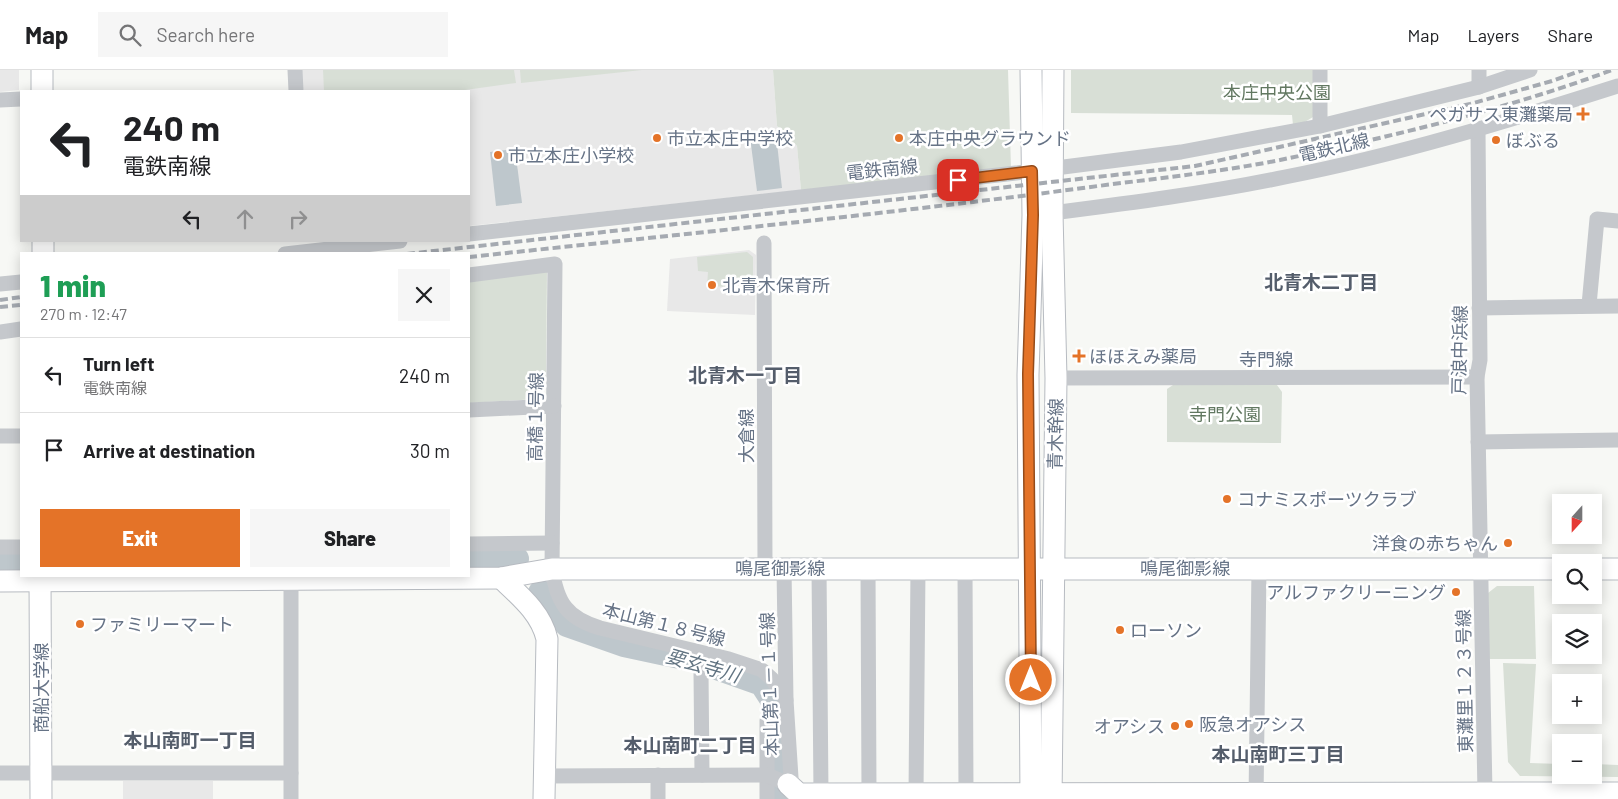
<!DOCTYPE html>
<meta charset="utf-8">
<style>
body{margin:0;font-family:Barlow,"Noto Sans JP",sans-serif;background:#f6f6f6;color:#202124;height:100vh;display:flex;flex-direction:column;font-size:19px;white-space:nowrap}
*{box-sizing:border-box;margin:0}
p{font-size:16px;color:#757577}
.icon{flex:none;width:28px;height:28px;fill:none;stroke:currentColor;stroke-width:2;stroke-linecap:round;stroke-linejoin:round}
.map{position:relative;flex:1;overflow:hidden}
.details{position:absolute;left:20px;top:182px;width:450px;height:325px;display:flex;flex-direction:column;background:#fff;border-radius:0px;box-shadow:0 2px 12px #0003}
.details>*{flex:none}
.top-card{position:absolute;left:20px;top:20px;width:450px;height:152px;border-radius:0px;box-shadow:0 2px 12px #0003;background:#fff;color:#202124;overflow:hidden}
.needle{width:32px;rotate:201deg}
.tools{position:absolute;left:1552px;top:424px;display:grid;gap:10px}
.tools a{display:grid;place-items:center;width:50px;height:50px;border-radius:0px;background:#fff;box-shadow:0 2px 12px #0003;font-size:25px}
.pin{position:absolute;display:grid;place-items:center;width:42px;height:42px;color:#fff;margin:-21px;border-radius:10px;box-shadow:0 2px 8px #0006}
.me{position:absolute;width:55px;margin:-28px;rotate:0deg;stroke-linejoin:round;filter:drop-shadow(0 0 4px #0008)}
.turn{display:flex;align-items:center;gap:18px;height:105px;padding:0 20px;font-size:22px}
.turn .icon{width:65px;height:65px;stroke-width:2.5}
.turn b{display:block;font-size:35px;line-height:42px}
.lanes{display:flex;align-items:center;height:48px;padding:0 20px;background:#0003;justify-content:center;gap:25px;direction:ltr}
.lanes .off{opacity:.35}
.round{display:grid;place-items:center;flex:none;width:52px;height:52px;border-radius:0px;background:#f6f6f6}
.overview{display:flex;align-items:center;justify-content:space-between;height:85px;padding:0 20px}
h1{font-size:30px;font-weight:800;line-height:38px;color:#1e9e55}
.cta{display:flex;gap:10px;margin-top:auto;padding:10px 20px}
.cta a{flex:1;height:58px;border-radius:0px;background:#e47328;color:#fff;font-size:20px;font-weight:800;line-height:58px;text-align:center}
.cta a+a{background:#f6f6f6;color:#202124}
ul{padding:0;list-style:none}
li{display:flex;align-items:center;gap:15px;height:75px;padding:0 20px;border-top:1px solid #e0e0e0}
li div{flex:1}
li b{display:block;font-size:19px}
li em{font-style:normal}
header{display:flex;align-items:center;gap:30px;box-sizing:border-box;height:70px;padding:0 25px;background:#fff;border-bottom:1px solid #e0e0e0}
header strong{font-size:24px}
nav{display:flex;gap:28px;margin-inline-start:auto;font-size:18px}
.search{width:350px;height:45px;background:#f6f6f6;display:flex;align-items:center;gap:12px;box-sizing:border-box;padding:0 18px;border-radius:0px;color:#757577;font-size:19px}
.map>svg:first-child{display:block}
.built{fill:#e8e8e8}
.green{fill:#d8dfd6}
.water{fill:#bec7cc}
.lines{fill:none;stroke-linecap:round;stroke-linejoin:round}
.river{stroke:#bec7cc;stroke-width:26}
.secondary-casing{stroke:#b7bbc1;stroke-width:23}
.street{stroke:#c5c8cc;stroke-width:15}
.secondary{stroke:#fff;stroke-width:21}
.rail{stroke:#a5aab1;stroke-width:4;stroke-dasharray:8 4;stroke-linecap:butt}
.route-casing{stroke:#944b1a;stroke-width:12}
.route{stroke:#e47328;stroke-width:9}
.poi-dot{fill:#e47328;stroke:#fff;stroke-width:2}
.labels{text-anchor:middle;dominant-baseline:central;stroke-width:5;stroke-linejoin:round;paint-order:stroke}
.park-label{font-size:18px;fill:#627861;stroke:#fff}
.poi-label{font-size:18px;fill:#667386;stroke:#fff;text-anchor:start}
.street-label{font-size:18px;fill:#667386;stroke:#fff}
.neighbourhood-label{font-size:19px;font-weight:bold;fill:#545d6b;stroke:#fff}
.water-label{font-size:19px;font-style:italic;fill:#627482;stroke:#fff}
</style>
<header>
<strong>Map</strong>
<div class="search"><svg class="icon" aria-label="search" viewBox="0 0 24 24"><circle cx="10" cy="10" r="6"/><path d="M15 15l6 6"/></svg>Search here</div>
<nav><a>Map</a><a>Layers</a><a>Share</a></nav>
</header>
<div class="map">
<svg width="1618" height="729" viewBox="0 0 1618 729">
<rect width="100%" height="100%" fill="#f7f8f5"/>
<!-- built -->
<g class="built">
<path d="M0,0H19V20L0,22Z"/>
<path d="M300,0H773L777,56L797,76L801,120L469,156V21H301Z"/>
<path d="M749,180L756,185L755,245L667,241L670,189Z"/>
<rect x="123" y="711" width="90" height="18"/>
</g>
<!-- green -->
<g class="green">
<path d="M323,0H514L516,13L458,21H324Z"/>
<path d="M520,0H642L521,13Z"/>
<path d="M773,0H1008L1011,98L801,120L797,76L777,56Z"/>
<path d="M1071,0H1313V47L1303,53L1293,55L1292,45L1071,43Z"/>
<path d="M747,182L753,187V218L707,216L708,202L698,201L697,187Z"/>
<path d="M547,201L546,315L538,329L469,333V210Z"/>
<path d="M1173,315H1277L1282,322L1281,373L1167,372V319Z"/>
<path d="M1497,516H1534L1536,589H1489L1488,523Z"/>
<path d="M1503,593L1536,594L1530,693L1561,694V705H1594V694L1618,695V707L1520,706L1508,692Z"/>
</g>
<!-- water -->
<g class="water">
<path d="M776,64L782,118L757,121L750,67Z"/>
<path d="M515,79L522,133L496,136L490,82Z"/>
</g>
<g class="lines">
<!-- river -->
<g class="river">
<path d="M469,487L516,489"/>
<path d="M0,492H21"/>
<path d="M541,523L567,554L624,574L694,589L762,613L779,639L782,729"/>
</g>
<defs>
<g id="secondary">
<path d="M42,0V21"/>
<path d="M1031,0L1033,145L1028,305L1031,729"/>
<path d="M43,171V184"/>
<path d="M1594,499H1618"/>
<path d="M40,506L41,729"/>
<path d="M501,508C520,526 541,543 547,569L544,729"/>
<path d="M0,511L501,508L552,499H1561"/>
<path d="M788,714L799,724L1618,723"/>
<path d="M1051,729L1056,308L1052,143L1053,0"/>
</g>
</defs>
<!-- secondary casing -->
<use href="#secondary" class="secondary-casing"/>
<!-- street -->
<g class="street">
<path d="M295,0L296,21"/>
<path d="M1479,0V17"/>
<path d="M0,30L21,29"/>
<path d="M1320,56V0"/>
<path d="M1478,60L1480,290L1477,307L1485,723"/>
<path d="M1052,143C1130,133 1208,123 1285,107C1398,85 1508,51 1618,16"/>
<path d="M469,164L1016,103L1181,82L1320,56L1479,17L1530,0"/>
<path d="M764,173L765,498"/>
<path d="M285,184L400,171"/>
<path d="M469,205L555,194L552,499C557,533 567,548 600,558L729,589L762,600L772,609L786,630"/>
<path d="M0,214L21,212"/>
<path d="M1589,235L1597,149L1618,151"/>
<path d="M1479,238L1618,236"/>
<path d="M0,262L21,259"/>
<path d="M1056,308L1477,307"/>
<path d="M469,340L554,336"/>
<path d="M0,366H21"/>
<path d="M1478,372L1618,370"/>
<path d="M469,474L552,473"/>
<path d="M0,477H21"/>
<path d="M784,498L786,630L792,723"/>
<path d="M819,498L821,724"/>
<path d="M868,498L869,724"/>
<path d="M965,498L966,724"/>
<path d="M291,506V729"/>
<path d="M701,602L702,705"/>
<path d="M767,650V729"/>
<path d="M0,703H291"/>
<path d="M545,706L767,705L788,714"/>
<path d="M916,724L918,498"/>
<path d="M658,729V705"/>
<path d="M1256,729L1259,498"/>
</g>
<!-- secondary -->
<use href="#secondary" class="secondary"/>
<!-- rail -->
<g class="rail">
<path d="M407,184L1195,96L1470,34L1552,11L1583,0"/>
<path d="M469,187C674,165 879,145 1083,118C1149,109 1215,103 1280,90C1389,67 1508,39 1612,0"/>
<path d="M0,230L21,227"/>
<path d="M0,237L21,235"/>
</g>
</g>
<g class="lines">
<defs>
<path id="route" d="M958,110L1032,101L1033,145L1028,304L1031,610"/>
</defs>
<!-- route casing -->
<use href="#route" class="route-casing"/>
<!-- route -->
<use href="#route" class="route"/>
</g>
<!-- markers -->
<g class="poi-dot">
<path d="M1580.5 36.5h5v5h5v5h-5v5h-5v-5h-5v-5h5z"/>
<circle cx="657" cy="68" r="5"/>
<circle cx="899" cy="68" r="5"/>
<circle cx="1496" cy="70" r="5"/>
<circle cx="498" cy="85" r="5"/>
<circle cx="712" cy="215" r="5"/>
<path d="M1076.5 278.5h5v5h5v5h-5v5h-5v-5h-5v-5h5z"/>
<circle cx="1227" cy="429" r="5"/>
<circle cx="1508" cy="473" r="5"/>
<circle cx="1456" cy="522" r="5"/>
<circle cx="80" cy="554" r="5"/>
<circle cx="1120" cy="560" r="5"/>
<circle cx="1189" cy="654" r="5"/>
<circle cx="1175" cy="656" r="5"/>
</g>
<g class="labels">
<!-- park labels -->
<g class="park-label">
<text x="1277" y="22">本庄中央公園</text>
<text x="1225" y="344">寺門公園</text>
</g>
<!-- poi labels -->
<g class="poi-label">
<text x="1573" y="44" text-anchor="end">ペガサス東灘薬局</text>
<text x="667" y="68">市立本庄中学校</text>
<text x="909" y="68">本庄中央グラウンド</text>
<text x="1506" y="70">ぼぶる</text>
<text x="508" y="85">市立本庄小学校</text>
<text x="722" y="215">北青木保育所</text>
<text x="1089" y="286">ほほえみ薬局</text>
<text x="1237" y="429">コナミスポーツクラブ</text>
<text x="1498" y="473" text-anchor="end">洋食の赤ちゃん</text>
<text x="1446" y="522" text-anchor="end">アルファクリーニング</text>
<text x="90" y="554">ファミリーマート</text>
<text x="1130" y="560">ローソン</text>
<text x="1199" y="654">阪急オアシス</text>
<text x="1165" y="656" text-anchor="end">オアシス</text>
</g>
<!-- street labels -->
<g class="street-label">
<text transform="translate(1334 77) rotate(-13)">電鉄北線</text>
<text transform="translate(882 99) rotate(-6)">電鉄南線</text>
<text transform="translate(1459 280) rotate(-89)">戸浪中浜線</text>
<text x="1266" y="289">寺門線</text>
<text transform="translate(535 347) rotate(-89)">高橋１号線</text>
<text transform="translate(1055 364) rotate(-89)">青木幹線</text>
<text transform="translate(746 366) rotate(-90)">大倉線</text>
<text x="780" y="498">鳴尾御影線</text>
<text x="1185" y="498">鳴尾御影線</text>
<text transform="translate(664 554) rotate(14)">本山第１８号線</text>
<text transform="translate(1464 611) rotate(-91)">東灘里１２３号線</text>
<text transform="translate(769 614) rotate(-92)">本山第１－１号線</text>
<text transform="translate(41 618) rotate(-90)">商船大学線</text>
</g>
<!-- neighbourhood labels -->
<g class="neighbourhood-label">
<text x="1321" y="211">北青木二丁目</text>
<text x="745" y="304">北青木一丁目</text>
<text x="190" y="669">本山南町一丁目</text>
<text x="690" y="674">本山南町二丁目</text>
<text x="1278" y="683">本山南町三丁目</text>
</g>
<!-- water labels -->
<g class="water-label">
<text transform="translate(703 595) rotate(16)">要玄寺川</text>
</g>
</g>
</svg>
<div class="tools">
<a><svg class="needle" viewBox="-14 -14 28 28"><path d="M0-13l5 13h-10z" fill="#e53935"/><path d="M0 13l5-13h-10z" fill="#757577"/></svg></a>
<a><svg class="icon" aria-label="search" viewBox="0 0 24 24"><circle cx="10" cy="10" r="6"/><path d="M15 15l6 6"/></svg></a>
<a><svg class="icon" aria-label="layers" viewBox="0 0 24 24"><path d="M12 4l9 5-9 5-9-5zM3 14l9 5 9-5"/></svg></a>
<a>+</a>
<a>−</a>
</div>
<div class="pin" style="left:958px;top:110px;background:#d93025"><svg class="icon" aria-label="arrive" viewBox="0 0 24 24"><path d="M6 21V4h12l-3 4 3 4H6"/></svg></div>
<svg class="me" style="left:1031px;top:610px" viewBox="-20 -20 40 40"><circle r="17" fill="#e47328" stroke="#fff" stroke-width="3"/><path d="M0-11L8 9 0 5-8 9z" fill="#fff"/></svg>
<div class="top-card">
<div class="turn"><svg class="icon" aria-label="left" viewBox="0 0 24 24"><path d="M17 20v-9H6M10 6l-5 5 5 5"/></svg><div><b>240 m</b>電鉄南線</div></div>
<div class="lanes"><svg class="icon" aria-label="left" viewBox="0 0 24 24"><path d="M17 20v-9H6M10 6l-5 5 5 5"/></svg><svg class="icon off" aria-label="ahead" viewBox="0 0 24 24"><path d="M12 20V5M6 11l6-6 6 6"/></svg><svg class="icon off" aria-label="right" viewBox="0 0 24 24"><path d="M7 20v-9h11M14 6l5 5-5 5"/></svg></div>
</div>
<section class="details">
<div class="overview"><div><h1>1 min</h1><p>270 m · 12:47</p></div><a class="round"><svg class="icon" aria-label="close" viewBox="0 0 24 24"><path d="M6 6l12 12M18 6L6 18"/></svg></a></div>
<ul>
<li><svg class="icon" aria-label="left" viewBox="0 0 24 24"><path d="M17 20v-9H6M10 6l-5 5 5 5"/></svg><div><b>Turn left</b><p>電鉄南線</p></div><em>240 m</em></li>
<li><svg class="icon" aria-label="arrive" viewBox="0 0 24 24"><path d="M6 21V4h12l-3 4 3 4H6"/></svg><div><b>Arrive at destination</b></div><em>30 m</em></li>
</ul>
<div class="cta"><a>Exit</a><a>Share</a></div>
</section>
</div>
